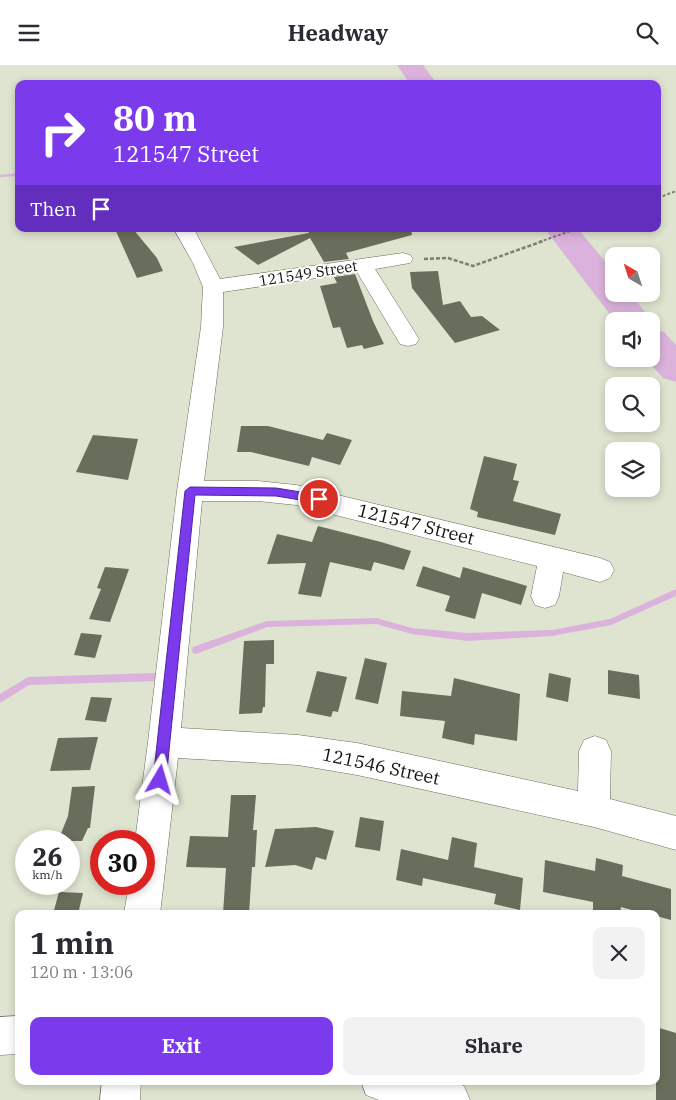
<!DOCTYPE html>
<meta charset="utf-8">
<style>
body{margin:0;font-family:"IBM Plex Serif",serif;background:#f2f2f3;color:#2b2b33;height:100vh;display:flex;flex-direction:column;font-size:19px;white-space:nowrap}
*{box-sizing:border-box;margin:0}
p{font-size:16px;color:#7c7c81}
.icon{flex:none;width:28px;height:28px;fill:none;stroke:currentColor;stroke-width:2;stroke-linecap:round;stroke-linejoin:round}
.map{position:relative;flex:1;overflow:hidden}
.panel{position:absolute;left:15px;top:845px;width:645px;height:175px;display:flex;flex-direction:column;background:#fff;border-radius:10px;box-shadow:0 2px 8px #0003}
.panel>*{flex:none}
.guide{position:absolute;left:15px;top:15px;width:646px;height:152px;border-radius:10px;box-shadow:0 2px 8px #0003;background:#7c3aed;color:#fff;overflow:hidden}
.needle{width:32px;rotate:321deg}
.buttons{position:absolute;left:605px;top:182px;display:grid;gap:10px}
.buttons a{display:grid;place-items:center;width:55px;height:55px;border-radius:10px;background:#fff;box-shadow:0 2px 8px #0003;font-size:25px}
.speed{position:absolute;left:15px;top:765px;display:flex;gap:10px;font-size:25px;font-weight:700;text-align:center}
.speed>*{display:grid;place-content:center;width:65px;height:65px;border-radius:50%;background:#fff;box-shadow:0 2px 8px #0003;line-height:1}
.speed small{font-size:12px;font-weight:400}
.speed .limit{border:8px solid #d22;background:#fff;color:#111}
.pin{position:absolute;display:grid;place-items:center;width:42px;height:42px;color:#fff;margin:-21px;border:2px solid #fff;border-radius:50%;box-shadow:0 1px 5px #0007}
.me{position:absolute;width:55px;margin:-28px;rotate:7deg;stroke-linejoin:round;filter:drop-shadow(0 0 4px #0008)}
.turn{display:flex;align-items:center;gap:18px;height:105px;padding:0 15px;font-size:22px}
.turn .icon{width:65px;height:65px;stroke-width:2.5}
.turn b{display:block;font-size:35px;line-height:42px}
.then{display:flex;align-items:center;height:48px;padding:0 15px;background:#0003;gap:10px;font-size:19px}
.round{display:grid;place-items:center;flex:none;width:52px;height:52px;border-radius:10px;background:#f2f2f3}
.head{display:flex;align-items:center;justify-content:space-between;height:85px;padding:0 15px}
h1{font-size:30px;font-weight:700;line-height:38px}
.cta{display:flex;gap:10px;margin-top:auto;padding:10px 15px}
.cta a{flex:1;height:58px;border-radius:10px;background:#7c3aed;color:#fff;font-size:20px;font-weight:700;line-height:58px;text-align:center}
.cta a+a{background:#f2f2f3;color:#2b2b33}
header{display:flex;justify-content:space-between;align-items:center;height:65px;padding:0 15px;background:#fff;font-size:22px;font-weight:700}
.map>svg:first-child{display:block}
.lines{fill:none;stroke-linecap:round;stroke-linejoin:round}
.stream{fill:#dbb2db;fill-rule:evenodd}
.river{fill:#dbb2db;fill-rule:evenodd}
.building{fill:#696e5c}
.street-casing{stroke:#686d5b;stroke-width:1}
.path-far1{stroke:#7b7f71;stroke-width:2;stroke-dasharray:3 2;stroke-linecap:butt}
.path{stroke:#7b7f71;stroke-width:2.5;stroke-dasharray:4 2;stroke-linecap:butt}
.street{fill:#fff;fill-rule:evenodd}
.route{fill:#7c3aed;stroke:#51269a}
.labels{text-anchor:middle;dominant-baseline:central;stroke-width:4;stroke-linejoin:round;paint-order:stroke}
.far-street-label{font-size:15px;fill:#12140d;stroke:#fff}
.street-label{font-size:18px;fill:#12140d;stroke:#fff}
</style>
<header><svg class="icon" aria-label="menu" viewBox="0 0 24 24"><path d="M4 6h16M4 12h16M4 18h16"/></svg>Headway<svg class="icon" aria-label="search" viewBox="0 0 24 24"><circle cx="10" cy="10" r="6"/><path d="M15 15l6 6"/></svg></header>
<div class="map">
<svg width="676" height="1035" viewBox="0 0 676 1035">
<rect width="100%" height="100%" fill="#dee4cf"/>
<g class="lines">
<!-- stream -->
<g class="stream">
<path d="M19,108V111L0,112V110Z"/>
<path d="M676,524V531L611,560L552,571L468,576L412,569L376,559L267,562L196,589L193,588L192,585L193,582L267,556L376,553L412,563L468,568L552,565L610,554Z"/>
<path d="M157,608L160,609L161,612L160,615L157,616L29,620L0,638V629L28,612Z"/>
</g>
<!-- river -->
<g class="river">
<path d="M397,0H423L437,19H410Z"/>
<path d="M545,164H578L614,207V229H631L652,256L651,257L615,256Z"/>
<path d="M651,263L664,267L676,280V317L663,313L646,294H651Z"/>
</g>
</g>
<!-- building -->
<g class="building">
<path d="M115,164H133L157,193L163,206L137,213Z"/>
<path d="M307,164H411L412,170L346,188L349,194L324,197L310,173L258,200L234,182L309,168Z"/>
<path d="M438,206L443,240L460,236L471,252L482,251L500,265L455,278L412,223L410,207Z"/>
<path d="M355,209L373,256L384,279L364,284L362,280L347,283L340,262L333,263L320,221L337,218L334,212Z"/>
<path d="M241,361H268L323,375L327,368L352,375L340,400L312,392L309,401L251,387H237Z"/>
<path d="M93,370L138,374L128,415L76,407Z"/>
<path d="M484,391L517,399L513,415L519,416L513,436L561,449L555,470L477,452L478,447L470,444Z"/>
<path d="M318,461L381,477L411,486L404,505L374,497L371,506L330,497L321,532L298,529L306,498L267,499L277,469L312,477Z"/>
<path d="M423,501L460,513L463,502L527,521L521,540L482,528L475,554L445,546L450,531L416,521Z"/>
<path d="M105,502L129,504L110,557L89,554L101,524L97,523Z"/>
<path d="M81,568L102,570L95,593L74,590Z"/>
<path d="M274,575V599H266L265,642H263L262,648L239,649L244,576Z"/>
<path d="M365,593L387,598L378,639L355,634Z"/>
<path d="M608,605L639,610L640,634L608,629Z"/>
<path d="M317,606L347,612L338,647L333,646L331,652L306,647Z"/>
<path d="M549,608L571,613L568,637L546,632Z"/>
<path d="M454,613L520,629L517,676L475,669L474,680L442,673L445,656L400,651L402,626L451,631Z"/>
<path d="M91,632L112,633L106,657L85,655Z"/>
<path d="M98,672L90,705L50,706L58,673Z"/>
<path d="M95,721L90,763H88L82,776H58L68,751L72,722Z"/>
<path d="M231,730H256L253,765H257L255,802H252L249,849H223L226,803L186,802L190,771L228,772Z"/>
<path d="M360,752L384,756L380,786L355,782Z"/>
<path d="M316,762L334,766L326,795L316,792L312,805L295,800L265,802L275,764Z"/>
<path d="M452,772L477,778L474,802L523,813L520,845L494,839L496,829L423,813L422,821L396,815L401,784L448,795Z"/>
<path d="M596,793L623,800L622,811L671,824V855L656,851V849H646L621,842L620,849H593V837L543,827L545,795L595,806Z"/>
<path d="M59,827L83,828L78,849H53Z"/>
<path d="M656,962L676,968V1035H656Z"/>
</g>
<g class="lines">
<defs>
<g id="street">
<path d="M174,164H194L220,214L403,188L410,190L413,194L410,198L375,204L419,274L416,279L408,281L400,279L357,207L223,227V262L204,416H258L296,420L600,493L610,497L614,505L610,513L600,517L563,507L559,531L555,540L545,543L535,540L531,531L537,501L296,440L258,436H202L181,663L298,670L357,678L578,726L579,686L584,675L595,671L606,675L611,686L610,734L676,751V785L594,762L357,710L298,700L178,693L160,849H124L129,819H144V776H135L148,677L177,426L201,262L203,222L193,198Z"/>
<path d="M19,951V989L0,990V952Z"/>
<path d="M102,1016H141L140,1035H100Z"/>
<path d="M361,1016H452L464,1021L470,1035H379L366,1030Z"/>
</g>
</defs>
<!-- street casing -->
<use href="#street" class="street-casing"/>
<!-- path-far1 -->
<g class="path-far1">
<path d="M658,133L676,126"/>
<path d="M539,177L576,164"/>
</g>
<!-- path -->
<path class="path" d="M424,194L448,193L473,201L543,176"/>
<!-- street -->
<use href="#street" class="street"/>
</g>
<!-- route -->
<path class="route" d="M190,422L276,423L319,430L324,434L319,438L276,431L195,430L166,715L164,720L160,722L155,720L153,715L185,426Z"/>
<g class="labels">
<!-- far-street labels -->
<g class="far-street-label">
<text transform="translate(308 208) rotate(-9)">121549 Street</text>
</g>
<!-- street labels -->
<g class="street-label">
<text transform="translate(416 459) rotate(14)">121547 Street</text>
<text transform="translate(381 701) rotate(12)">121546 Street</text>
</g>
</g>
</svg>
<div class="buttons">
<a><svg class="needle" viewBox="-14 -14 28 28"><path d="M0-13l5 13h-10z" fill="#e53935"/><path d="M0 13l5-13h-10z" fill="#7c7c81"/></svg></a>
<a><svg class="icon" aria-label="sound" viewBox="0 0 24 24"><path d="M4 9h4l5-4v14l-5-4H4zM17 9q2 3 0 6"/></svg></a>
<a><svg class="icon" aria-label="search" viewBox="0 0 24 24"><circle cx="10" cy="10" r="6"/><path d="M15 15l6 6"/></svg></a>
<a><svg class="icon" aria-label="layers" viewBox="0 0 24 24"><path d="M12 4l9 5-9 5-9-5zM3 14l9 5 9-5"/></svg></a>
</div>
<div class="speed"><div>26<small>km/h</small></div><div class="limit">30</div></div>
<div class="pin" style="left:319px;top:434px;background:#d93025"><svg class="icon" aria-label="arrive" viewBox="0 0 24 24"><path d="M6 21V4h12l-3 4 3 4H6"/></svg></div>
<svg class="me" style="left:160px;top:715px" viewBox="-20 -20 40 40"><path d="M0-17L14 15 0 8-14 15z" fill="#7c3aed" stroke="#fff" stroke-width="4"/></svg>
<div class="guide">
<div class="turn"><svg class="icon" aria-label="right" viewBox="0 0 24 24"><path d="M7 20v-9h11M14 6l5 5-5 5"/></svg><div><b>80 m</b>121547 Street</div></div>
<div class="then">Then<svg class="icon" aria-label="arrive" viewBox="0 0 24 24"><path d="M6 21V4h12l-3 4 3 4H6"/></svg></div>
</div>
<section class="panel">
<div class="head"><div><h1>1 min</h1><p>120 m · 13:06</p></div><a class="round"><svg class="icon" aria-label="close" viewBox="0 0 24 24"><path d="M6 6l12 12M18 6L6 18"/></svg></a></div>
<div class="cta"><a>Exit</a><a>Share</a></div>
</section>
</div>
